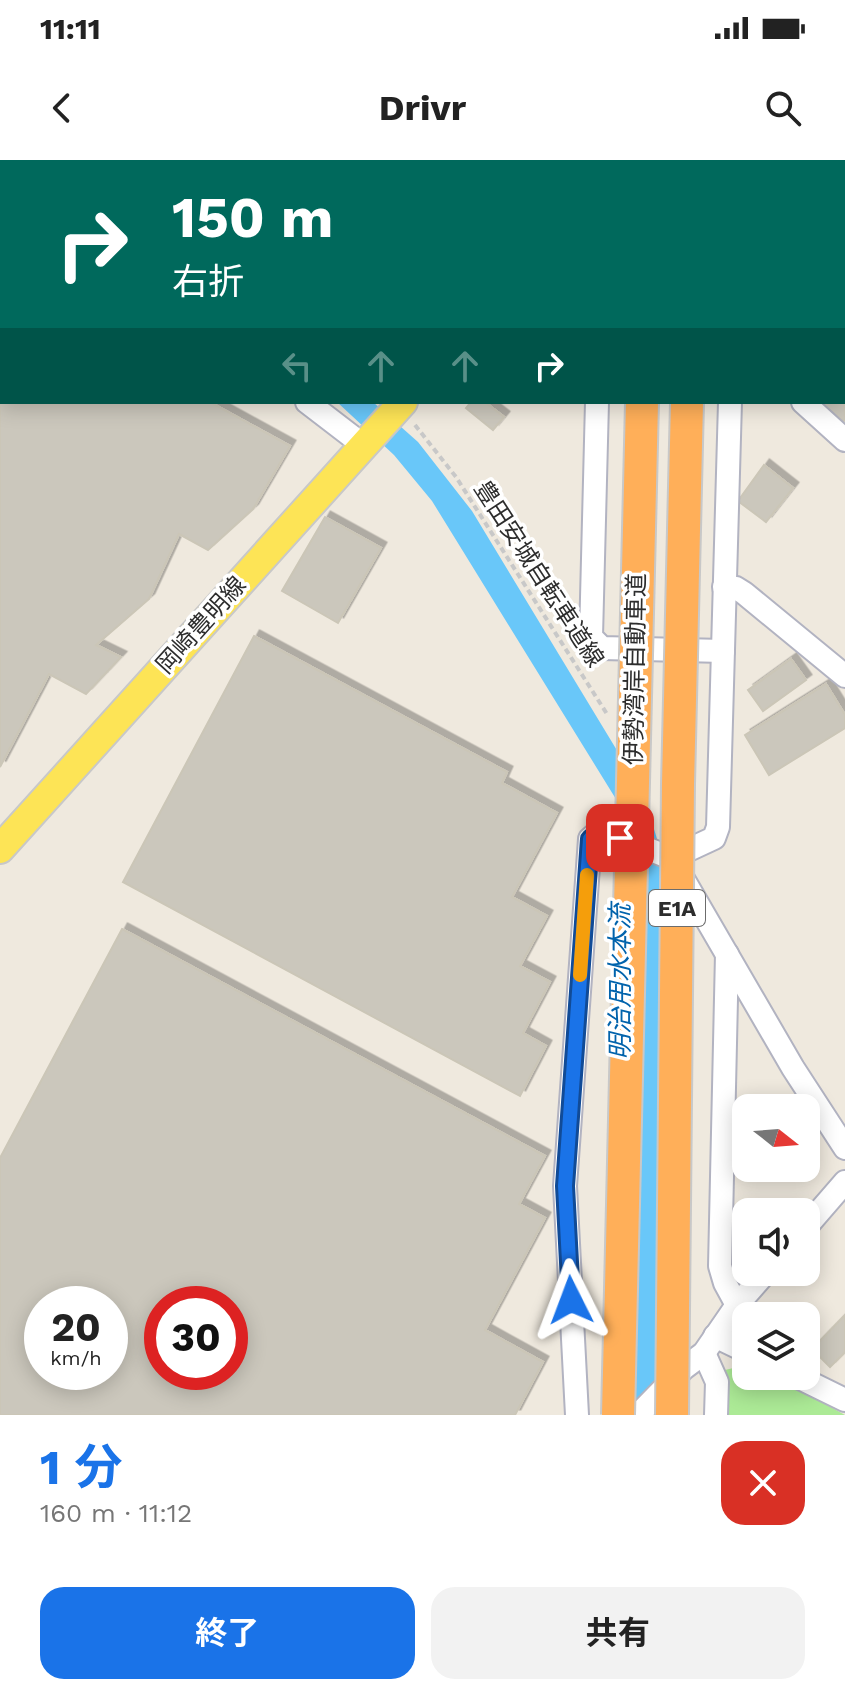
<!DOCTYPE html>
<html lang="ja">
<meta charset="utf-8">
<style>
body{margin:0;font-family:"Work Sans","Noto Sans JP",sans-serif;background:#f2f2f2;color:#222;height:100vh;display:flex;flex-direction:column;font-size:30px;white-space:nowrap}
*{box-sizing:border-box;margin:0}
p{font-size:26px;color:#767676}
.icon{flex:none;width:44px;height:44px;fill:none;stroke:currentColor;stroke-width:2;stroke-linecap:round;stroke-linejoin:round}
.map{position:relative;height:1255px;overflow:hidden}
.details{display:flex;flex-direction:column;background:#fff;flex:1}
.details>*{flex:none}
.banner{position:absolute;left:0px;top:0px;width:846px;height:244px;box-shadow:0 4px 20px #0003;background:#00695c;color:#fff;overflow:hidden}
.needle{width:52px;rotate:107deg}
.controls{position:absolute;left:732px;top:934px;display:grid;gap:16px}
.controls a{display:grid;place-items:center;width:88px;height:88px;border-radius:16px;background:#fff;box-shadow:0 4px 20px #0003;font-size:40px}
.speed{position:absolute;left:24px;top:1126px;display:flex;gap:16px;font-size:40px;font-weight:700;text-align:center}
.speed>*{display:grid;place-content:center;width:104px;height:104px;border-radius:50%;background:#fff;box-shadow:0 4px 20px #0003;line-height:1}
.speed small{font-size:20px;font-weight:400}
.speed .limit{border:12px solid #d22;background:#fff;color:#111}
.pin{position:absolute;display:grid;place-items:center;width:68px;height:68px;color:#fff;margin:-34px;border-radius:16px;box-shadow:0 4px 12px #0006}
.me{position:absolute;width:88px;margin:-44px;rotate:357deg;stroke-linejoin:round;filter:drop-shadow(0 0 6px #0008)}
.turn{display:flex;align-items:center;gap:28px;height:168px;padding:0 40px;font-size:36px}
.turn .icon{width:104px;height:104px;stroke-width:2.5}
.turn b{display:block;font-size:56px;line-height:68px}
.lanes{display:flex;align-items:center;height:76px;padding:0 40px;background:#0003;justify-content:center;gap:40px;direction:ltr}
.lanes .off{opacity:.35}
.round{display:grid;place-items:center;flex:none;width:84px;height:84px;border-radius:24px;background:#f2f2f2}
.head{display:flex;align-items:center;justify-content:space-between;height:136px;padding:0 40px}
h1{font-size:48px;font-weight:700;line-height:60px;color:#1a73e8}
.primary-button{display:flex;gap:16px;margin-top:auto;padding:16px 40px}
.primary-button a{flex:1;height:92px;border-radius:24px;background:#1a73e8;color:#fff;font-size:32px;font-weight:700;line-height:92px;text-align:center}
.primary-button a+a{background:#f2f2f2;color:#222}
.status{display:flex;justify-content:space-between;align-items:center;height:56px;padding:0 40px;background:#fff;direction:ltr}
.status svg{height:22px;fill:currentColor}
header{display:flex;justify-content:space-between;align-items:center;height:104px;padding:0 40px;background:#fff;font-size:36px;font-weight:700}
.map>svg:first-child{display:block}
.green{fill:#acea96}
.water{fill:#69c7f9}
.building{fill:#cbc7bc;stroke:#cbc6b7;stroke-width:2;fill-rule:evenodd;filter:url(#shadow)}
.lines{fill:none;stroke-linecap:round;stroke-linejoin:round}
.minor-casing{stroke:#b2b3c1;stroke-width:26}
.major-casing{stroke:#c8c8c8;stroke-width:32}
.highway-casing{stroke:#c8c8c8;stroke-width:36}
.path{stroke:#c8c8c8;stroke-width:4;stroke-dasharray:6 4;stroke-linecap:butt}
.minor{stroke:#fff;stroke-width:22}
.major{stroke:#fde456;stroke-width:28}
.highway{stroke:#ffaf59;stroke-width:32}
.highway-bridge-casing{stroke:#c8c8c8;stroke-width:36;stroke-linecap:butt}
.highway-bridge{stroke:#ffaf59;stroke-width:32}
.route-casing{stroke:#114b97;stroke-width:20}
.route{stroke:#1a73e8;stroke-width:14}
.slow{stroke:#f59e0b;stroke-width:14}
.labels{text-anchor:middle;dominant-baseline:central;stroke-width:7;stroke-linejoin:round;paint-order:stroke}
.shield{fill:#fff;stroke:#6c6c6c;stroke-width:2}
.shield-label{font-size:22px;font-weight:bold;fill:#2d2d2d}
.street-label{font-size:24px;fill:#2d2d2d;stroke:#fff}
.water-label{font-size:26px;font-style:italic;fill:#0163ac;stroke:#fff}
</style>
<div class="status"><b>11:11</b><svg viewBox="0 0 49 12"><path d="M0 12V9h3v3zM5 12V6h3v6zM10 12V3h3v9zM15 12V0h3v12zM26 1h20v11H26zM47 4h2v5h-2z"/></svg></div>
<header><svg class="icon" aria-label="back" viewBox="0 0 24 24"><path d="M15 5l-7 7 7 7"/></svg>Drivr<svg class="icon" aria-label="search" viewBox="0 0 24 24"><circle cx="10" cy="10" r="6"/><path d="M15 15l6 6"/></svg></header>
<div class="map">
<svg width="845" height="1255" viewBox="0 0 845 1255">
<defs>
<filter id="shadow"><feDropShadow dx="5.5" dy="-5.5" stdDeviation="0" flood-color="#0004"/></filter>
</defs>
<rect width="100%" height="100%" fill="#efe9de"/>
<!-- green -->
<path class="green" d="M746,1205V1216H774L845,1255H725V1210Z"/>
<!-- water -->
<path class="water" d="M337,242H373L418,282L472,351L621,597C641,634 659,670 664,713L660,1255H633L619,644L432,341L394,295Z"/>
<!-- building -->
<g class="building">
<path d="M0,128L2,242H210L290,286L253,349L208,390L179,374L149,439L96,485L121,497L86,534L49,514L0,607Z"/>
<path d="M844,234L845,260L844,261L821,245L823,242H844Z"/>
<path d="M471,242H485L504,257L493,270L466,248Z"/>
<path d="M764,305L793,328L766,362L738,341Z"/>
<path d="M325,357L381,388L338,463L282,431Z"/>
<path d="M254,476L507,612L502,623L557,653L512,737L547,756L520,806L550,822L523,873L546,886L520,936L123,722Z"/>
<path d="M791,499L806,520L763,551L748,530Z"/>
<path d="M826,524L845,555V568L769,615L745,575Z"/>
<path d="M122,769L545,996L519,1044L545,1058L485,1170L543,1202L515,1255H0V998ZM42,1144H110V1212H42ZM162,1144H230V1212H162Z"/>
<path d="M845,1155V1192L830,1207L812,1189Z"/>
</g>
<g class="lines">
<defs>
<g id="minor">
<path d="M17,0L19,2"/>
<path d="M413,0L414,2"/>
<path d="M456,2L461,0"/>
<path d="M738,2V0"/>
<path d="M831,2L832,0"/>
<path d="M844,129L845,130"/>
<path d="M307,242L363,285"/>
<path d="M597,242L591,477L602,488L723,491"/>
<path d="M803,242L845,280"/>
<path d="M724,427L736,428L744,433L845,516"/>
<path d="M671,698L714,678L718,667L730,242"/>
<path d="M727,794L720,1106L725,1123L737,1145"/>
<path d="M806,1067L845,1022"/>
<path d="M715,1176L746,1191"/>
<path d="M704,1193L717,1222L716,1255"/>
<path d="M796,1216L845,1240"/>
<path d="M577,1255L565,1026L590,679L606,665L620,678L671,698L793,908L845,988"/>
<path d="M638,1255L684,1208L704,1193L737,1145L766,1112"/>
</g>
<g id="major">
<path d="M603,2L604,0"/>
<path d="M0,689L403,242"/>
</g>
<g id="highway">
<path d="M654,2V0"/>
<path d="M699,2V0"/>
</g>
</defs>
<!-- minor casing -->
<use href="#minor" class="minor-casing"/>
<!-- major casing -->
<use href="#major" class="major-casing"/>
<!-- highway casing -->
<use href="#highway" class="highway-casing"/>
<!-- path -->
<g class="path">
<path d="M86,0L88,2"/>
<path d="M415,265L456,317L607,554"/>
</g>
<!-- minor -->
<use href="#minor" class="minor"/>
<!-- major -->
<use href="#major" class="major"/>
<!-- highway -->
<use href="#highway" class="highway"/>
<defs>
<g id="highway-bridge">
<path d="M618,1255L642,242"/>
<path d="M672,1255L678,624L687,242"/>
</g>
</defs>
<!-- highway-bridge casing -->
<use href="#highway-bridge" class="highway-bridge-casing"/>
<!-- highway-bridge -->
<use href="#highway-bridge" class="highway-bridge"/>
</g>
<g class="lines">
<defs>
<path id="route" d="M571,1140L565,1026L590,679L606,665L620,678"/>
</defs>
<!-- route casing -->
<use href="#route" class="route-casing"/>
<!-- route -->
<use href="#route" class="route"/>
<!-- slow -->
<path class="slow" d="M580,815L587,715"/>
</g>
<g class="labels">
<!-- shield labels -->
<rect class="shield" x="649" y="730" width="56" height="36" rx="6"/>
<g class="shield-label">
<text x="677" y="748">E1A</text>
</g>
<!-- street labels -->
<g class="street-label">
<text transform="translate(539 414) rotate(57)">豊田安城自転車道線</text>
<text transform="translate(201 465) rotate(-48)">岡崎豊明線</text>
<text transform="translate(635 509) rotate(-89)">伊勢湾岸自動車道</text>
</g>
<!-- water labels -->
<g class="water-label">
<text transform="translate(620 822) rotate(-90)">明治用水本流</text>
</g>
</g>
</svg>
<div class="controls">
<a><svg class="needle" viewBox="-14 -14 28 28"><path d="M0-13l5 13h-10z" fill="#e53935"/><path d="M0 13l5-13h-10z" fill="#767676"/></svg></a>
<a><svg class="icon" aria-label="sound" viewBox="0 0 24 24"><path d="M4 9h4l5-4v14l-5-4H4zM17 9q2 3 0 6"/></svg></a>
<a><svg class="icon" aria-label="layers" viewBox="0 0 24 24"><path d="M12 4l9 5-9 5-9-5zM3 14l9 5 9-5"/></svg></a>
</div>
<div class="speed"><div>20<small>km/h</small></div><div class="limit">30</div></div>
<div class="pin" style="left:620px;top:678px;background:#d93025"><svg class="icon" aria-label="arrive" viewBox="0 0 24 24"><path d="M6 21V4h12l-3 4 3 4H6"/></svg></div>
<svg class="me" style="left:571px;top:1140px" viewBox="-20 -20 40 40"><path d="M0-17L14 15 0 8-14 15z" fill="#1a73e8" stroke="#fff" stroke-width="4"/></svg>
<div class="banner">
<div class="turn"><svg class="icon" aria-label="right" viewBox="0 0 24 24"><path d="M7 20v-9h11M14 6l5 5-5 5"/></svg><div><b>150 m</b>右折</div></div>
<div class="lanes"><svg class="icon off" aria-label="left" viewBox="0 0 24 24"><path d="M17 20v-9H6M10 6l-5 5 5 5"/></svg><svg class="icon off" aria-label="ahead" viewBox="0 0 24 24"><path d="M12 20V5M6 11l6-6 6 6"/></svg><svg class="icon off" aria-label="ahead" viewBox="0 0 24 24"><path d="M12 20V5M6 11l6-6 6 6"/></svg><svg class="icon" aria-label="right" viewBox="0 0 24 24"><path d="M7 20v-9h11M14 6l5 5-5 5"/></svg></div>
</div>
</div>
<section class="details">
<div class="head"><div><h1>1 分</h1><p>160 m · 11:12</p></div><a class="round" style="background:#d93025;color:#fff"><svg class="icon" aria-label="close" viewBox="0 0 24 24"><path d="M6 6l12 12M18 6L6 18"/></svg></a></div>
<div class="primary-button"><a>終了</a><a>共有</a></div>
</section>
